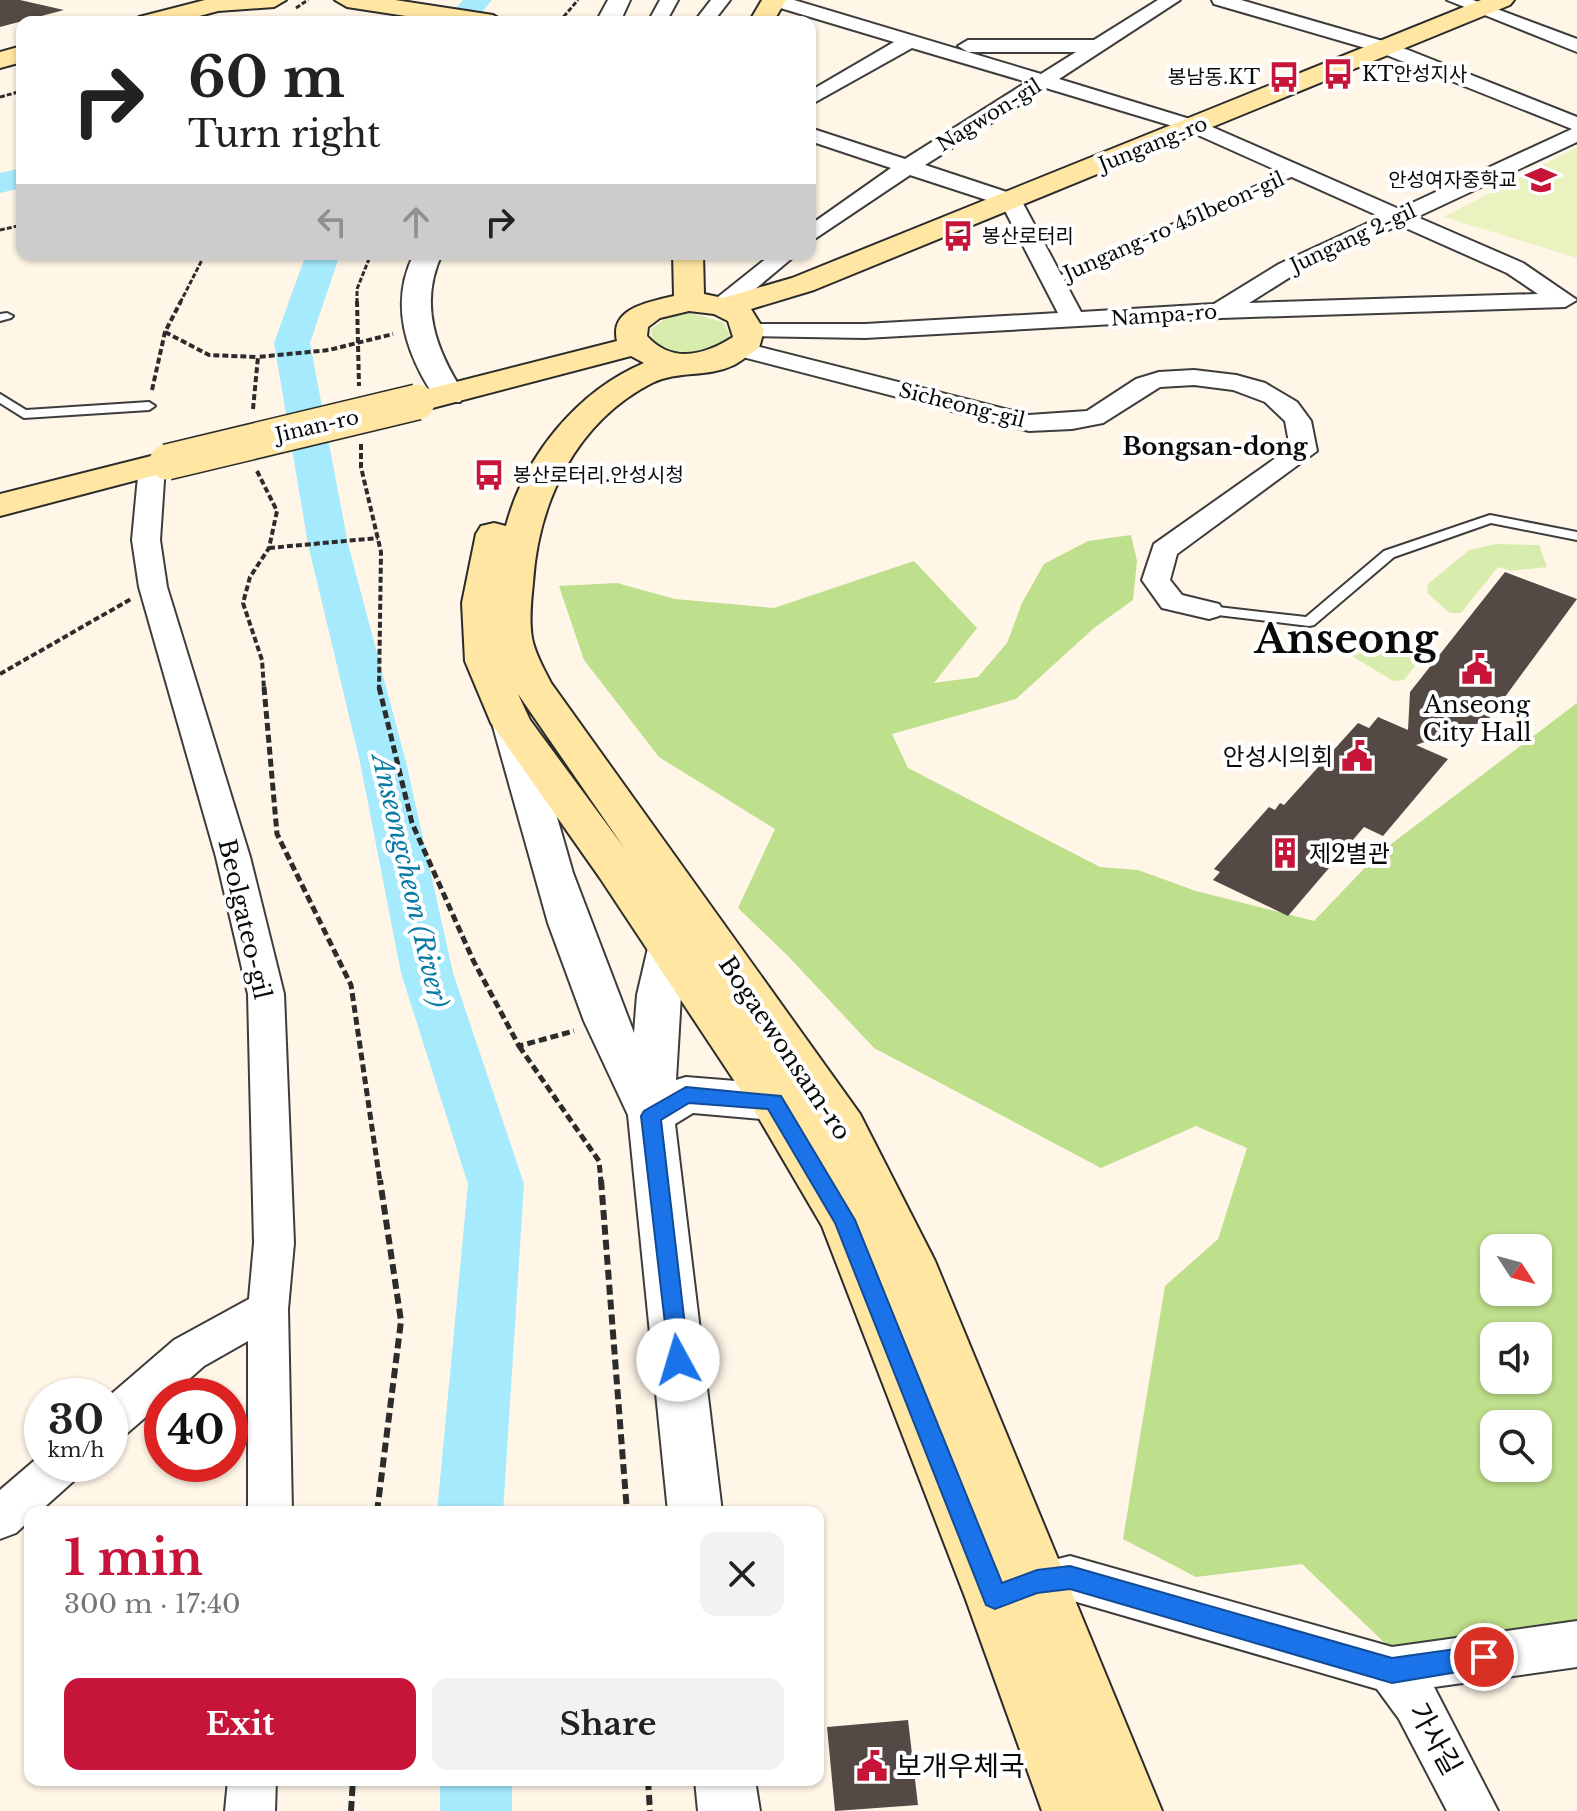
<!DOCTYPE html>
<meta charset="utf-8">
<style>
body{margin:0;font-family:"Libre Baskerville","Noto Sans KR",serif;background:#f2f2f2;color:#222;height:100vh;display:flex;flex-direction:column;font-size:30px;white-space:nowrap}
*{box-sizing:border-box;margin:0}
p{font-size:26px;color:#767676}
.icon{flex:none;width:44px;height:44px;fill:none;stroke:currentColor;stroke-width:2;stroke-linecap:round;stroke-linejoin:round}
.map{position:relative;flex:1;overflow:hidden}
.drawer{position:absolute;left:24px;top:1506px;width:800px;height:280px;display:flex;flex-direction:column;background:#fff;border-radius:16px;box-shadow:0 2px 6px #0004}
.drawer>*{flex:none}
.guide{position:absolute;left:16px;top:16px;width:800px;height:244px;border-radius:16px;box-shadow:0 2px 6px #0004;background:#fff;color:#222;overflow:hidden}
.needle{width:52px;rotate:126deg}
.controls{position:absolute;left:1480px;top:1234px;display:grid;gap:16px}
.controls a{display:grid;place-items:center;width:72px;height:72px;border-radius:16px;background:#fff;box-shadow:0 2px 6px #0004;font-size:40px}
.speed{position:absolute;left:24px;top:1378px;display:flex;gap:16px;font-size:40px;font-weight:700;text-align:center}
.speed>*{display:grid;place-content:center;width:104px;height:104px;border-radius:50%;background:#fff;box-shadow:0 2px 6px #0004;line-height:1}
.speed small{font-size:20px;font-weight:400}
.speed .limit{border:12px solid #d22;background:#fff;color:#111}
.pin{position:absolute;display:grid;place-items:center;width:68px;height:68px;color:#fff;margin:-34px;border:4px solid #fff;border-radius:50%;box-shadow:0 2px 8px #0007}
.me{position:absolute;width:88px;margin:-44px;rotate:354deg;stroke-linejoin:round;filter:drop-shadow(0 0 6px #0008)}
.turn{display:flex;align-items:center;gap:28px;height:168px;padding:0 40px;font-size:36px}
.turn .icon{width:104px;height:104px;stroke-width:2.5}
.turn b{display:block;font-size:56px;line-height:68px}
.lanes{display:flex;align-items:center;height:76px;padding:0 40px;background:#0003;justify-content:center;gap:40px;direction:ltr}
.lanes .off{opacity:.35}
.round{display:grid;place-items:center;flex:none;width:84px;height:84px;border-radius:16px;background:#f2f2f2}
.summary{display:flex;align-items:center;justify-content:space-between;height:136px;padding:0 40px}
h1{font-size:48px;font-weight:700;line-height:60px;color:#c7153a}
.primary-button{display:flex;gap:16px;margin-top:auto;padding:16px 40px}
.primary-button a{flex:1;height:92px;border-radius:16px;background:#c7153a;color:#fff;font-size:32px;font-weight:700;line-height:92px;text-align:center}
.primary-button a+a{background:#f2f2f2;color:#222}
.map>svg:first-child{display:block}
.green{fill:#d8edad}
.forest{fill:#bedf8b;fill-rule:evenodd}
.pitch{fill:#eaf3c0}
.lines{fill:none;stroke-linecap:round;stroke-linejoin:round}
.river{fill:#a5eafd;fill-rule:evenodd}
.building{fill:#544945}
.service-casing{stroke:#3d3d3d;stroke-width:4}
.minor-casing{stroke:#3d3d3d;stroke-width:4}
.tertiary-casing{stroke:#3d3d3d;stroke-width:4}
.secondary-casing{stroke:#2c2c2c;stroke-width:4}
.path-far3{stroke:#2c2c2c;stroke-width:3;stroke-dasharray:5 2;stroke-linecap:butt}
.path-far2{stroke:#2c2c2c;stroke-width:4;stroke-dasharray:6 3;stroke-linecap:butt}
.path-far1{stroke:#2c2c2c;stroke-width:5;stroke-dasharray:8 4;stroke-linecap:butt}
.path{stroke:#2c2c2c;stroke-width:6;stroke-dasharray:10 5;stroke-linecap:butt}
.service{fill:#fff;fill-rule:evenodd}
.minor{fill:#fff;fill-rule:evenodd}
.tertiary{fill:#fff;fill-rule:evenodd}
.secondary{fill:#ffe6a2;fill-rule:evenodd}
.secondary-bridge-casing{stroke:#2c2c2c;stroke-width:38;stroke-linecap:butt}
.secondary-bridge{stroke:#ffe6a2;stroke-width:35}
.route{fill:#1a73e8;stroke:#114b97;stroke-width:2}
.labels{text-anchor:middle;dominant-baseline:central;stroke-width:8;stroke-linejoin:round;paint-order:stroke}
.far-poi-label{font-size:20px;fill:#0a0a0a;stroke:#fff;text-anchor:start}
.far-street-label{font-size:20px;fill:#0a0a0a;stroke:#fff}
.far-quarter-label{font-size:24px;font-weight:bold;fill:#0a0a0a;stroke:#fff}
.poi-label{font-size:24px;fill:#0a0a0a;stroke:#fff}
.street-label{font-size:24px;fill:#0a0a0a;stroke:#fff}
.water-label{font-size:26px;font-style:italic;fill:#097ba6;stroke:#fff}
.near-street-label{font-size:28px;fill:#0a0a0a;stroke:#fff}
.near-poi-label{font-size:28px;fill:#0a0a0a;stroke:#fff;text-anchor:start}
.town-label{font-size:40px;font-weight:bold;fill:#0a0a0a;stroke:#fff}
</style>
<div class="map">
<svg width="1577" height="1811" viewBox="0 0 1577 1811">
<rect width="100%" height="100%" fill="#fff6e7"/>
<!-- green -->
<g class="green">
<path d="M690,313L723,322L730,334L727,341C707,358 673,358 652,342L651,329L666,318Z"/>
<path d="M1496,544L1539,545L1547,567L1511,571L1498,567L1461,613H1450L1427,593L1428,584L1469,550Z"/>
<path d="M1360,648L1392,652L1429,648L1404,680L1393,681L1352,656Z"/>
</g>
<!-- forest -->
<path class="forest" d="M1131,535L1137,561L1133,600L1094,628L1016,699L892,734L908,768L1100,867L1138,870L1196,891L1314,921L1378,854L1577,703V1640L1410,1667L1302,1564L1196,1577L1123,1539L1165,1286L1218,1239L1247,1148L1196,1126L1101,1168L874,1048L788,956L738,908L775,829L659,757L584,660L559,586L617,583L675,599L774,608L914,561L977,628L934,683L978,677L1007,643L1022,603L1044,564L1088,541ZM1494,1248H1538V1292H1494ZM1494,1336H1538V1380H1494ZM1494,1424H1538V1468H1494Z"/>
<!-- pitch -->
<path class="pitch" d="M1577,147V258L1444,217Z"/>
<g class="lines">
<!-- river -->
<g class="river">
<path d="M463,0H492L474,22H445Z"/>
<path d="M22,168V188L0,193V173Z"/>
<path d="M306,254H340L310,343L348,544L406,762L453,973L524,1184L503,1512H437L468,1184L401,973L360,762L308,544L274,343Z"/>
<rect x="440" y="1780" width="72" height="31"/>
</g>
</g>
<!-- building -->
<g class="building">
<path d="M0,0H20L64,10L0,27Z"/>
<path d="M1505,572L1577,599L1488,720L1416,745L1448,759L1383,836L1364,827L1288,916L1213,880L1220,872L1214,869L1269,807L1275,810L1280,803L1284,805L1358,723L1369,728L1378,717L1408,730L1410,692Z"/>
<path d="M908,1720L918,1805L835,1811L827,1727Z"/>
</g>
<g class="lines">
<defs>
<g id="service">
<path d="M1296,168L1301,171L1300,173L1055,284L1046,282Z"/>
<path d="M7,313L13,316L11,318L0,321V314Z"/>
<path d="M0,394L26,410L149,402L155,406L149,410L24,418L0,403Z"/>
<path d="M1490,515L1577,532V540L1491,523L1394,557L1314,625L1309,626L1209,614L1202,610L1209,606L1306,617L1384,551Z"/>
</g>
<g id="minor">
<path d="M660,0H678L666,22H648Z"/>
<path d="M711,0H730L713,22H694Z"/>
<path d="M765,0H794L1041,74L1076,52H968L958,46L968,40H1094L1158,0H1180L1059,79L1203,123L1399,209L1572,129L1379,52L1214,4L1212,0H1241L1393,44L1577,117V142L1417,217L1523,263L1577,300L1565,307L1221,318L865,338L741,336L738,331L750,324H865L1058,313L1002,205L910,175L810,242V225L891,168L810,141V128L905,159L1027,82L912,48L810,105V91L894,42L767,4ZM1046,88L1189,131L1381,217L1279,264L1214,304L1081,312L1019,196L925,165ZM1399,225L1507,273L1538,294L1249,303L1295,274Z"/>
<path d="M1447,0H1473L1577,39V52Z"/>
<path d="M772,254H797L729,311H713L709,306L713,301Z"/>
<path d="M740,342L1029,415L1087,411L1136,379L1159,372L1194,370L1236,375L1265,383L1297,402L1311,421L1317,451L1177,554L1170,580L1182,595L1219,604L1223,610L1219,616L1209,619L1162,608L1142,580L1154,544L1290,448L1285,421L1265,402L1233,390L1194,385L1160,387L1103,423L1072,429L1029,431L731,354L728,349Z"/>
<path d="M152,458L161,460L165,466L160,540L167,587L250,857L284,994L294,1243L288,1309L292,1512H248V1341L204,1366L170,1396H162V1403L125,1435L110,1441L109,1396L174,1340L249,1299L254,1243L248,994L216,857L139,587L132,540L139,466L143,460Z"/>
<path d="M42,1454V1464H84L77,1478L39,1512H30V1520L16,1533L0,1539V1490Z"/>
<path d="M1070,1556L1392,1647L1577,1621V1667L1434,1687L1498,1811H1447L1399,1719L1377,1689L1070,1600L1021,1609L1005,1602L998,1587L1005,1572Z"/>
<path d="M228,1780H276L275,1811H225Z"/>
</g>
<g id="tertiary">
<path d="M608,0H630L620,22H596Z"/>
<path d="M414,254H442C418,304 436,351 465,395L460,402H438C407,357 388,305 414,254Z"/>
<path d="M511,711L524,714L530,723L573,873L634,1033L637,995L655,918L661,907L676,903L691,907L697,918L681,995L676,1080L686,1077L774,1084L790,1089L797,1102L790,1115L774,1120L693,1113L675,1124L722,1512H668L628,1115L584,1021L548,923L492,723L498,714Z"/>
<path d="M695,1780H755L760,1811H698Z"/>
</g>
<g id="secondary">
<path d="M205,0H286L274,7L218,11L177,22H136L139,17Z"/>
<path d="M335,0H395L493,15L505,22H445L347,7Z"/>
<path d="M762,0H786L773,22H749Z"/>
<path d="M1481,0H1514L1510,5L814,290L751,309L764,330L759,348C751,353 743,360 734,365C707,378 678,370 652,383C576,422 538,502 533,583C531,601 529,621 532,638C535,654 544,669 551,683L860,1114L935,1261L1162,1811H1042L965,1597L822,1226L757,1115L600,878L491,723L465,661L462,603L476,534L481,526L494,523L506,526C524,457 577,391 644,363L631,356L417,412L405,409L401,402L405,395L617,341C609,308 649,302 674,296L673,254H703L704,294L723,298L792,278ZM689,311L714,314L728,321L733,337C705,355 672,364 647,336L648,327L660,318ZM517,692L518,694L625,849L530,720Z"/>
<path d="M22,46V62L0,68V52Z"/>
<path d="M167,452L179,455L184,462L179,469L0,516V494Z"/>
</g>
</defs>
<!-- service casing -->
<use href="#service" class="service-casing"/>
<!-- minor casing -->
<use href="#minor" class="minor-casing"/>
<!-- tertiary casing -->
<use href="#tertiary" class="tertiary-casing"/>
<!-- secondary casing -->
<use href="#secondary" class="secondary-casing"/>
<!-- path-far3 -->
<g class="path-far3">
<path d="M296,8L308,0"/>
<path d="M559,22L578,0"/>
<path d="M0,97L22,91"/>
<path d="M0,230L22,225"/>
<path d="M180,303L205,254"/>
<path d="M357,303V289L371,254"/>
</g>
<!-- path-far2 -->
<g class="path-far2">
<path d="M357,301L359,386"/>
<path d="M165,332L209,355L258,357"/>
<path d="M152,390L165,332L181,301"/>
<path d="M253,409L258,357L329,350L393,334"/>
<path d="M361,444V467L381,552L379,689"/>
<path d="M257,471L277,511L269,548L250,577L243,603L262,660L264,689"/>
<path d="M269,548L378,538"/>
<path d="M0,674L131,599"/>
</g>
<!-- path-far1 -->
<g class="path-far1">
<path d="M264,687L277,834L351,985L380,1182"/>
<path d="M379,687L412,823L473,960L519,1046L574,1031"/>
<path d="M519,1046L599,1161L601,1182"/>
</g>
<!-- path -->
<g class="path">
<path d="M601,1180L627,1512"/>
<path d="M377,1512L401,1321L380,1180"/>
<path d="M648,1780L650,1811"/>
<path d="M351,1811L353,1780"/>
</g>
<!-- service -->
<use href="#service" class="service"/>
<!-- minor -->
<use href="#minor" class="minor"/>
<!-- tertiary -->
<use href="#tertiary" class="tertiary"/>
<!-- secondary -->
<use href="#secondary" class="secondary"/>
<defs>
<path id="secondary-bridge" d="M167,462L417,402"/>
</defs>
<!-- secondary-bridge casing -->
<use href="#secondary-bridge" class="secondary-bridge-casing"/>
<!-- secondary-bridge -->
<use href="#secondary-bridge" class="secondary-bridge"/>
</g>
<!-- route -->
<path class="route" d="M686,1087L781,1096L855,1220L1002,1583L1037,1570L1070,1566L1392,1658L1484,1645L1493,1649L1497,1657L1493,1666L1392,1683L1070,1589L1037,1593L995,1609L986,1605L835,1223L768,1109L689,1103L661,1120L689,1360L686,1367L678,1370L670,1367L641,1116L644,1111Z"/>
<!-- icons -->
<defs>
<symbol id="bus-bare" viewBox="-9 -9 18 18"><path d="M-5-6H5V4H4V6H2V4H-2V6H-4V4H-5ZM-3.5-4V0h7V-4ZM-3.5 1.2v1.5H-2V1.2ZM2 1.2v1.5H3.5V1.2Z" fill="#c7153a" stroke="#fff" stroke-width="2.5" paint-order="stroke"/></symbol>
<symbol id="school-bare" viewBox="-9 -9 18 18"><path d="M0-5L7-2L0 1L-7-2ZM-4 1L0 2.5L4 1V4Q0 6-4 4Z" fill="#c7153a" stroke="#fff" stroke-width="2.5" paint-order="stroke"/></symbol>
<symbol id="civic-bare" viewBox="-9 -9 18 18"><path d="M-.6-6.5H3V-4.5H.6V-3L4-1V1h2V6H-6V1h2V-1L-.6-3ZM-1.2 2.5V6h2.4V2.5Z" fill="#c7153a" stroke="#fff" stroke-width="2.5" paint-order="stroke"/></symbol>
<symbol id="building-bare" viewBox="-9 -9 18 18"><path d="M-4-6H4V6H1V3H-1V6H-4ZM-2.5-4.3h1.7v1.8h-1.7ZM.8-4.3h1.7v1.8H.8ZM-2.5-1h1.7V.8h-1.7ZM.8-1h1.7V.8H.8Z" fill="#c7153a" stroke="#fff" stroke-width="2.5" paint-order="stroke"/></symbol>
</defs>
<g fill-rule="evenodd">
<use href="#bus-bare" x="1316" y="52" width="44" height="44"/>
<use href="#bus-bare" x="1262" y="55" width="44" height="44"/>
<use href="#school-bare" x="1519" y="158" width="44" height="44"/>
<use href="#bus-bare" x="936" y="214" width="44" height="44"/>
<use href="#bus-bare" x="467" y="453" width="44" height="44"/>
<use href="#civic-bare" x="1455" y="647" width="44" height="44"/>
<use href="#civic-bare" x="1335" y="734" width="44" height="44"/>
<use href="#building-bare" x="1263" y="831" width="44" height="44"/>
<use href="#civic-bare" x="850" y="1744" width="44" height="44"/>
</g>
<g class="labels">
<!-- far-poi labels -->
<g class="far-poi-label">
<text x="1362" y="74">KT안성지사</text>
<text x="1260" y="77" text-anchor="end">봉남동.KT</text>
<text x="1517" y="180" text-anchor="end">안성여자중학교</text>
<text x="982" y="236">봉산로터리</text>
<text x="513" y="475">봉산로터리.안성시청</text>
</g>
<!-- far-street labels -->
<g class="far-street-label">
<text transform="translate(989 115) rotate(-32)">Nagwon-gil</text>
<text transform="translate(1153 144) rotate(-22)">Jungang-ro</text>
<text transform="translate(1174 226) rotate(-24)">Jungang-ro 451beon-gil</text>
<text transform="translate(1353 238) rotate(-25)">Jungang 2-gil</text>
<text transform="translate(1164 315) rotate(-4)">Nampa-ro</text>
<text transform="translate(962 405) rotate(14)">Sicheong-gil</text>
<text transform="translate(317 426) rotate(-13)">Jinan-ro</text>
</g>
<!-- far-quarter labels -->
<g class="far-quarter-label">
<text x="1215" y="446">Bongsan-dong</text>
</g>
<!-- poi labels -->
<g class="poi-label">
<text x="1477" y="704">Anseong<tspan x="1477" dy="28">City Hall</tspan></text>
<text x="1333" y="756" text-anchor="end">안성시의회</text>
<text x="1309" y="853" text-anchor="start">제2별관</text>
</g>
<!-- street labels -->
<g class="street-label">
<text transform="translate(245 919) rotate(77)">Beolgateo-gil</text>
<text transform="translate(785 1048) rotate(56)">Bogaewonsam-ro</text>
</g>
<!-- water labels -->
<g class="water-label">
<text transform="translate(410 881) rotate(77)">Anseongcheon (River)</text>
</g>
<!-- near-street labels -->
<g class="near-street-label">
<text transform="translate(1435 1739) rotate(61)">가사길</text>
</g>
<!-- near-poi labels -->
<g class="near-poi-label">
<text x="896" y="1766">보개우체국</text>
</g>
<!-- town labels -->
<g class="town-label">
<text x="1346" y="639">Anseong</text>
</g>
</g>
</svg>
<div class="controls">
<a><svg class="needle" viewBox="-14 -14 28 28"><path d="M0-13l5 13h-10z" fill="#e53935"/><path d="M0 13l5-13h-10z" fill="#767676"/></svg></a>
<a><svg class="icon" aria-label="sound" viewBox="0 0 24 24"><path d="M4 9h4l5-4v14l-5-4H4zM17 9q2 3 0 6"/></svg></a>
<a><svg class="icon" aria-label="search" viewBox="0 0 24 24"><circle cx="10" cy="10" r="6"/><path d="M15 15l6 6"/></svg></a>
</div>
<div class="speed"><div>30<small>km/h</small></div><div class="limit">40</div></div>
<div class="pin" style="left:1484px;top:1657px;background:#d93025"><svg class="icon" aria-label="arrive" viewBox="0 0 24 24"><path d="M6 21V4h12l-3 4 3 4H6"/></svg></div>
<svg class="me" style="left:678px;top:1360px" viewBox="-20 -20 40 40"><circle r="19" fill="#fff"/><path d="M0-13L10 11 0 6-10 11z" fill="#1a73e8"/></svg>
<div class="guide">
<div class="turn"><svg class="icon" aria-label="right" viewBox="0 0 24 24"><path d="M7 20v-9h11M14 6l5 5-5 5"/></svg><div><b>60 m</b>Turn right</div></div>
<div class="lanes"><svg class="icon off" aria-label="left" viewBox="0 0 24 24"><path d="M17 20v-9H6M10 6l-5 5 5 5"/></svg><svg class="icon off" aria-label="ahead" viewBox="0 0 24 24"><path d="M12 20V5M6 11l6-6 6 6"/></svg><svg class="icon" aria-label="right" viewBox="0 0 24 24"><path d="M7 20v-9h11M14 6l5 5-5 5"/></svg></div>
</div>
<section class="drawer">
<div class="summary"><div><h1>1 min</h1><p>300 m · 17:40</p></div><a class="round"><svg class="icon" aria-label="close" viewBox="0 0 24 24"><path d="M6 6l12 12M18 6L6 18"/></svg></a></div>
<div class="primary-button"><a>Exit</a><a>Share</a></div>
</section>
</div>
